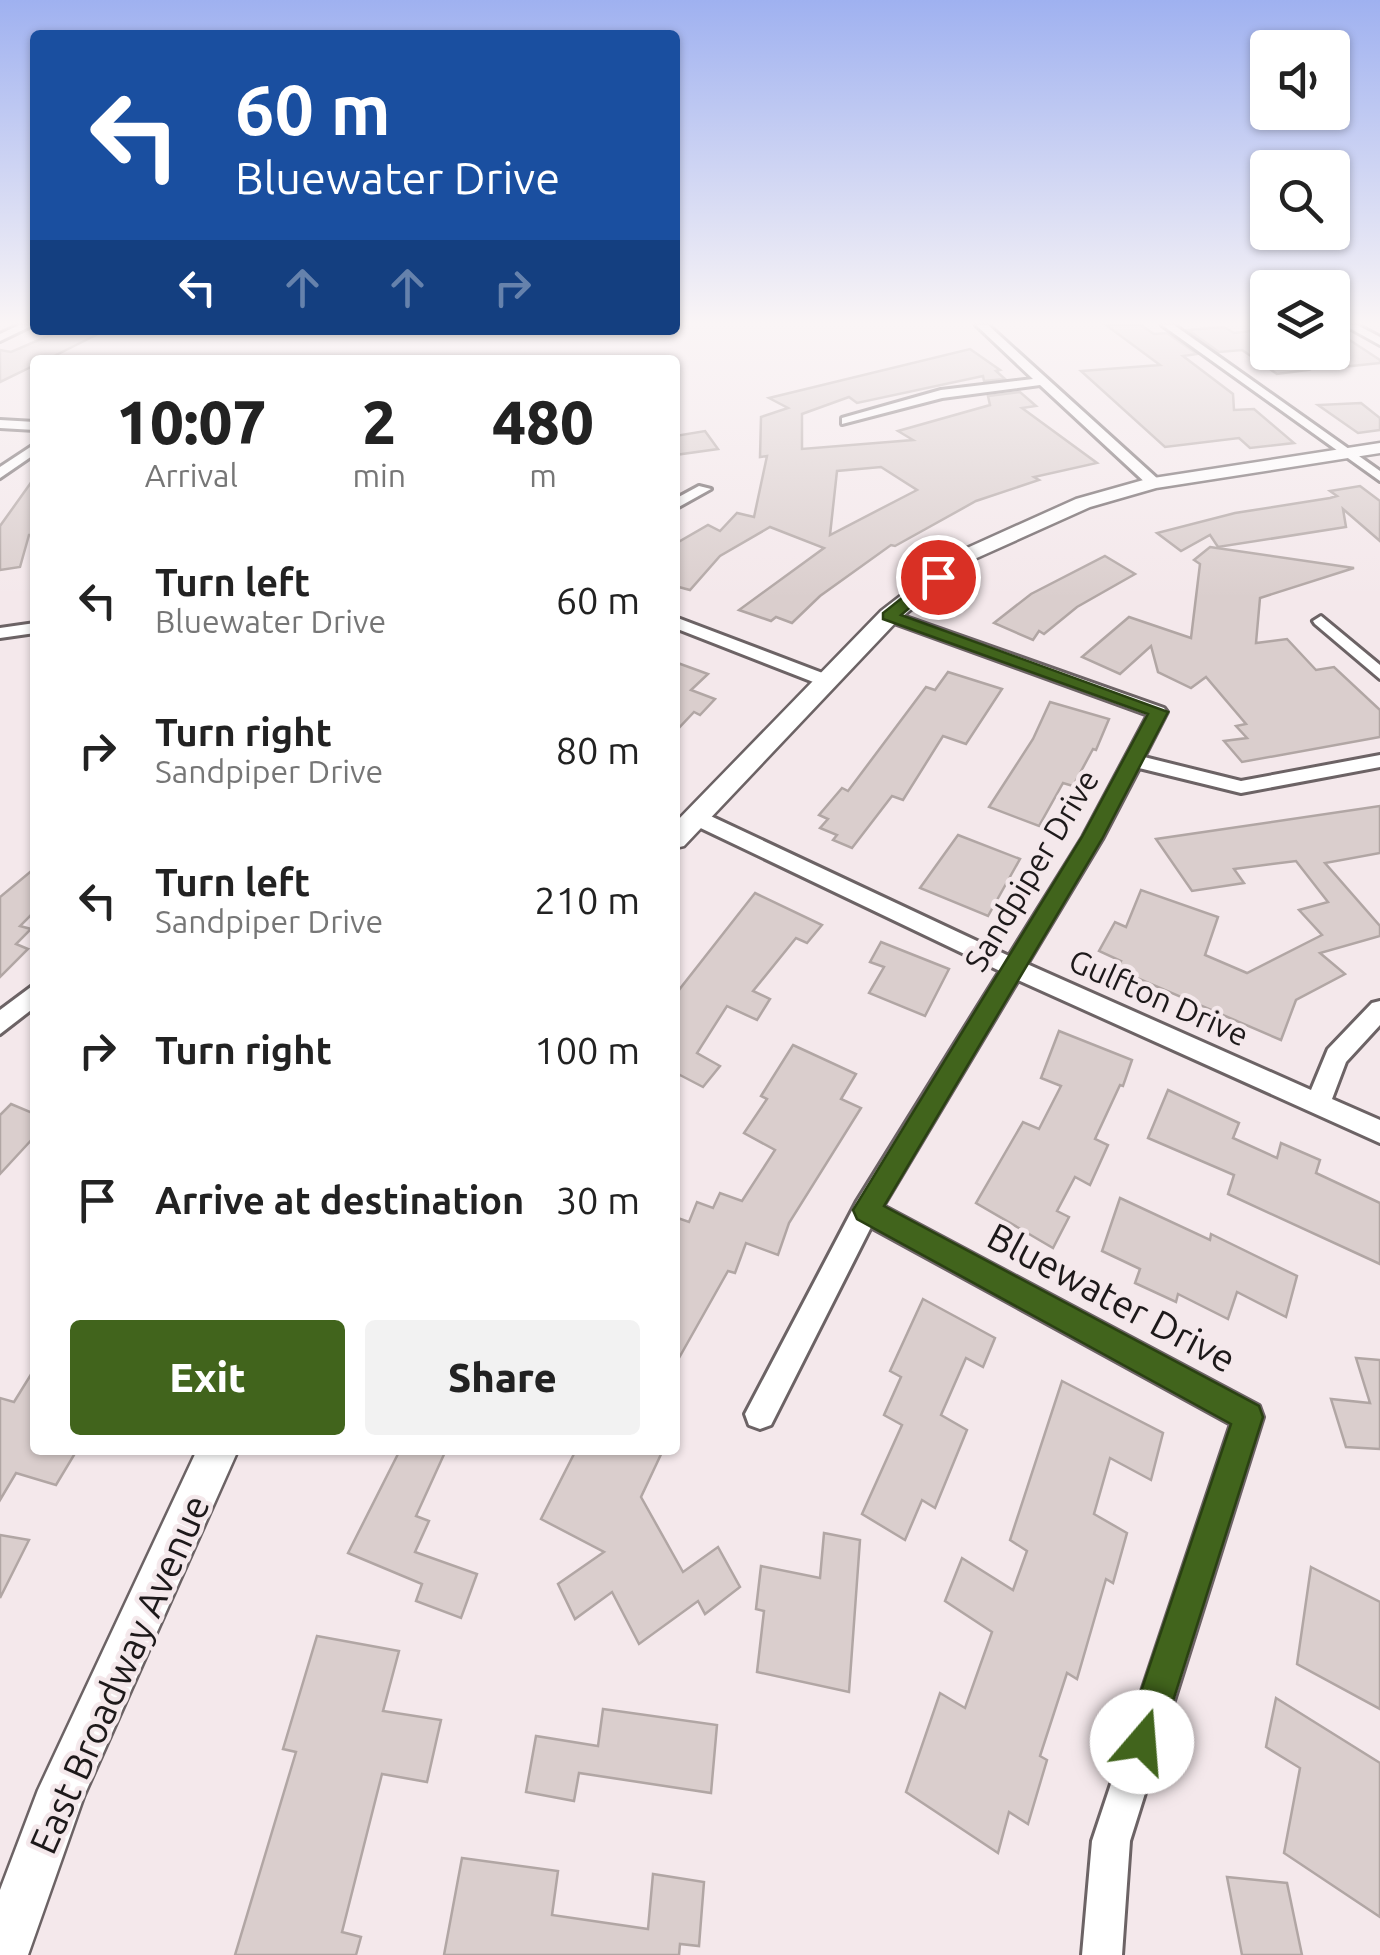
<!DOCTYPE html>
<style>
body{margin:0;font-family:Ubuntu,sans-serif;background:#f2f2f2;color:#222;height:100vh;display:flex;flex-direction:column;font-size:38px;white-space:nowrap}
*{box-sizing:border-box;margin:0}
p{font-size:32px;color:#767676}
.icon{flex:none;width:55px;height:55px;fill:none;stroke:currentColor;stroke-width:2;stroke-linecap:round;stroke-linejoin:round}
.map{position:relative;flex:1;overflow:hidden}
.drawer{position:absolute;left:30px;top:355px;width:650px;height:1100px;display:flex;flex-direction:column;background:#fff;border-radius:10px;box-shadow:0 2px 8px #0004}
.drawer>*{flex:none}
.top-card{position:absolute;left:30px;top:30px;width:650px;height:305px;border-radius:10px;box-shadow:0 2px 8px #0004;background:#1a4fa0;color:#fff;overflow:hidden}
.tools{position:absolute;left:1250px;top:30px;display:grid;gap:20px}
.tools a{display:grid;place-items:center;width:100px;height:100px;border-radius:10px;background:#fff;box-shadow:0 2px 8px #0004;font-size:50px}
.pin{position:absolute;display:grid;place-items:center;width:85px;height:85px;color:#fff;margin:-42px;border:5px solid #fff;border-radius:50%;box-shadow:0 2px 10px #0007}
.me{position:absolute;width:110px;margin:-55px;rotate:18deg;stroke-linejoin:round;filter:drop-shadow(0 0 8px #0008)}
.turn{display:flex;align-items:center;gap:35px;height:210px;padding:0 40px;font-size:45px}
.turn .icon{width:130px;height:130px;stroke-width:2.5}
.turn b{display:block;font-size:70px;line-height:85px}
.lanes{display:flex;align-items:center;height:95px;padding:0 40px;background:#0003;justify-content:center;gap:50px;direction:ltr}
.lanes .off{opacity:.35}
.eta{display:flex;justify-content:space-evenly;align-items:center;height:170px;text-align:center}
.eta b{font-size:60px;font-weight:800;line-height:70px}
.primary-button{display:flex;gap:20px;margin-top:auto;padding:20px 40px}
.primary-button a{flex:1;height:115px;border-radius:10px;background:#41641c;color:#fff;font-size:40px;font-weight:800;line-height:115px;text-align:center}
.primary-button a+a{background:#f2f2f2;color:#222}
ul{padding:0;list-style:none}
li{display:flex;align-items:center;gap:30px;height:150px;padding:0 40px}
li div{flex:1}
li b{display:block;font-size:38px}
li em{font-style:normal}
.map>svg:first-child{display:block}
.building{fill:#dacecd;stroke:#b1a6a4;stroke-width:2.5;fill-rule:evenodd}
.lines{fill:none;stroke-linecap:round;stroke-linejoin:round}
.street-casing{stroke:#6c6365;stroke-width:6}
.secondary-casing{stroke:#6c6365;stroke-width:5}
.street{fill:#fff;fill-rule:evenodd}
.secondary{fill:#fff;fill-rule:evenodd}
.route{fill:#41641c;stroke:#2a4112;stroke-width:2.5}
.labels{text-anchor:middle;dominant-baseline:central;stroke-width:9;stroke-linejoin:round;paint-order:stroke}
.street-label{font-size:32px;fill:#1d191a;stroke:#f4e8eb}
.near-street-label{font-size:38px;fill:#1d191a;stroke:#f4e8eb}
</style>
<div class="map">
<svg width="1380" height="1955" viewBox="0 0 1380 1955">
<rect width="100%" height="100%" fill="#f4e8eb"/>
<!-- building -->
<g class="building">
<path d="M1106,325H1141L1154,334L1167,333L1197,354L1183,356L1233,394L1234,410L1254,409L1294,443L1250,448L1239,438L1165,447L1081,371L1160,365Z"/>
<path d="M1224,327L1234,333L1250,331L1268,343V352H1281L1308,370L1277,374L1242,350L1219,352L1188,330Z"/>
<path d="M62,330H106L46,360H35V365L0,382V350L11,352Z"/>
<path d="M1348,339L1380,360V363L1332,368V340Z"/>
<path d="M970,349L1000,370L996,371L1005,379L984,381L983,376L857,403L849,397L802,414V449L913,440L898,431L990,405L988,396L1020,392L1036,406L1022,408L1097,463L1034,477L1039,480L976,501L895,546L891,545L820,596L792,623L776,617L771,621L739,610L824,548L770,527L720,556L690,590L675,586V544L708,525L720,531L737,513L754,517L767,456L760,457L761,417L788,408L769,398ZM881,467L917,490L830,535L837,471Z"/>
<path d="M1361,403L1380,418V430L1358,433L1318,405Z"/>
<path d="M705,431L718,449L675,455V436Z"/>
<path d="M35,477V535H29L20,567L0,570V526Z"/>
<path d="M1360,486L1380,501V541L1343,509L1346,527L1218,547L1210,535L1181,551L1157,533L1235,513L1330,498L1337,496L1330,491Z"/>
<path d="M1210,547L1354,568L1260,598L1256,643L1287,639L1316,670L1334,667L1380,710V737L1242,762L1224,741L1247,738L1236,726L1246,724L1206,677L1191,688L1158,672L1151,646L1120,674L1082,657L1129,617L1191,638L1200,564L1194,560Z"/>
<path d="M1105,556L1135,574L1077,607L1044,634L1039,631L1033,640L994,623L1031,594Z"/>
<path d="M675,662L708,674L691,690L715,699L700,715L694,712L675,732Z"/>
<path d="M948,672L1002,689L966,744L943,736L903,800L892,796L852,848L833,840L837,835L820,828L828,819L819,815L842,788L848,791L926,687L935,690Z"/>
<path d="M1050,702L1109,719L1096,750L1093,749L1073,786L1063,783L1039,826L989,807L1033,739Z"/>
<path d="M1380,806V853L1325,863L1380,926V936L1320,953L1345,974L1296,1000L1281,1040L1116,969L1121,961L1099,951L1115,922L1126,927L1141,890L1218,917L1205,955L1247,973L1322,935L1299,910L1328,902L1296,861L1234,869L1244,883L1192,891L1156,839Z"/>
<path d="M958,835L1020,859L988,916L920,888Z"/>
<path d="M35,868V911L20,926L31,929L16,944L28,949L0,977V897Z"/>
<path d="M755,893L822,925L807,943L796,938L753,991L770,999L757,1020L727,1006L697,1053L720,1066L703,1087L680,1075L675,1081V995Z"/>
<path d="M881,942L949,969L925,1016L869,993L884,967L870,962Z"/>
<path d="M1059,1031L1132,1060L1123,1086L1120,1085L1095,1139L1108,1145L1090,1185L1075,1177L1057,1211L1069,1217L1053,1248L976,1203L1023,1122L1039,1129L1061,1086L1041,1078Z"/>
<path d="M793,1045L856,1074L841,1099L861,1108L789,1223L778,1255L746,1243L735,1273L728,1271L675,1365V1217L689,1222L697,1202L713,1208L720,1193L742,1201L775,1150L744,1133L767,1099L761,1096Z"/>
<path d="M1168,1090L1239,1123L1233,1138L1277,1158L1281,1143L1320,1160L1316,1173L1380,1203V1264L1228,1194L1234,1175L1148,1138Z"/>
<path d="M11,1104L35,1114V1136L0,1174V1115Z"/>
<path d="M1120,1198L1210,1240L1211,1234L1297,1276L1286,1317L1237,1292L1228,1319L1178,1294L1176,1302L1135,1283L1140,1269L1102,1251Z"/>
<path d="M923,1299L995,1338L983,1367L966,1358L941,1415L967,1430L935,1508L922,1500L905,1540L862,1514L902,1425L884,1415L901,1377L890,1371Z"/>
<path d="M1356,1358L1380,1360V1449L1346,1447L1331,1399L1370,1403Z"/>
<path d="M35,1368V1450H77L56,1485L16,1473L0,1500V1398L14,1402Z"/>
<path d="M1062,1381L1163,1433L1151,1480L1110,1458L1094,1514L1127,1533L1113,1583L1106,1579L1077,1679L1067,1673L1040,1756L1047,1760L1028,1824L1009,1812L998,1853L906,1792L940,1693L965,1708L992,1632L945,1601L962,1558L1013,1590L1027,1551L1010,1540Z"/>
<path d="M400,1450H446L416,1516L429,1521L415,1552L477,1574L461,1618L416,1601L422,1584L348,1553Z"/>
<path d="M576,1450H663L641,1497L683,1572L718,1547L740,1587L705,1614L698,1601L639,1644L612,1592L575,1619L558,1584L604,1552L541,1519Z"/>
<path d="M824,1533L860,1540L849,1692L757,1672L764,1611L756,1609L761,1566L820,1578Z"/>
<path d="M0,1535L29,1540L0,1598Z"/>
<path d="M1311,1567L1380,1602V1709L1297,1664Z"/>
<path d="M317,1636L399,1651L383,1711L441,1720L427,1782L382,1774L342,1932L361,1937L356,1955H235L296,1752L283,1749Z"/>
<path d="M1276,1698L1380,1763V1917L1284,1853L1300,1768L1266,1747Z"/>
<path d="M603,1709L717,1725L711,1793L579,1773L574,1801L526,1792L536,1736L598,1746Z"/>
<path d="M462,1858L558,1871L552,1915L648,1929L653,1874L704,1882L699,1946L680,1944L679,1955H444Z"/>
<path d="M1227,1877L1287,1883L1302,1955H1242Z"/>
</g>
<g class="lines">
<defs>
<g id="street">
<path d="M19,325H33L0,341V334Z"/>
<path d="M976,325H988L1159,480V486H1149L1040,385L942,398L842,424V418L941,390L1033,379Z"/>
<path d="M1162,325H1174L1380,471V481Z"/>
<path d="M1344,325H1357L1380,337V345Z"/>
<path d="M0,420L35,422V430L0,428Z"/>
<path d="M35,444V454L0,478V467Z"/>
<path d="M699,486L711,489L675,509V499Z"/>
<path d="M889,611L1164,708L1167,712L1144,757L1241,781L1380,755V767L1241,793L1139,768L1102,839L1027,964L1311,1090L1328,1049L1372,1003L1380,1001V1025L1346,1062L1332,1099L1380,1120V1143L1018,980L883,1206L1259,1406L1263,1417L1130,1841L1122,1955H1082L1092,1841L1231,1424L871,1227L771,1425L760,1429L749,1425L745,1414L857,1201L1000,971L688,822L685,817L688,812H702L1009,956L1083,837L1148,715L883,619L881,616Z"/>
<path d="M1321,616L1380,665V679L1315,624L1313,621Z"/>
<path d="M675,617L833,677L836,681L833,685H821L675,628Z"/>
<path d="M35,623V633L0,638V628Z"/>
<path d="M35,984V1007L0,1034V1010Z"/>
</g>
<g id="secondary">
<path d="M1380,443V453L1156,488L1090,507L970,561L897,621L684,846L675,848V823L881,611L956,553L1076,499L1147,479Z"/>
<path d="M197,1450H238L84,1796L28,1955H0V1890L38,1790Z"/>
</g>
</defs>
<!-- street casing -->
<use href="#street" class="street-casing"/>
<!-- secondary casing -->
<use href="#secondary" class="secondary-casing"/>
<!-- street -->
<use href="#street" class="street"/>
<!-- secondary -->
<use href="#secondary" class="secondary"/>
</g>
<!-- sky -->
<linearGradient id="sky" x2="0" y2="1"><stop stop-color="#9fb1f0"/><stop offset="0.54" stop-color="#faf5f6"/><stop offset="1" stop-color="#faf5f6" stop-opacity="0"/></linearGradient>
<rect width="1380" height="598" fill="url(#sky)"/>
<!-- route -->
<path class="route" d="M932,574L946,577L901,615L1168,712L1102,839L884,1206L1259,1406L1263,1417L1160,1742L1155,1755L1142,1760L1129,1755L1124,1742L1231,1424L857,1219L853,1210L1082,837L1148,714L883,619V613Z"/>
<g class="labels">
<!-- street labels -->
<g class="street-label">
<text transform="translate(1031 870) rotate(-59)">Sandpiper Drive</text>
<text transform="translate(1159 997) rotate(24)">Gulfton Drive</text>
</g>
<!-- near-street labels -->
<g class="near-street-label">
<text transform="translate(1112 1297) rotate(28)">Bluewater Drive</text>
<text transform="translate(119 1674) rotate(-66)">East Broadway Avenue</text>
</g>
</g>
</svg>
<div class="tools">
<a><svg class="icon" aria-label="sound" viewBox="0 0 24 24"><path d="M4 9h4l5-4v14l-5-4H4zM17 9q2 3 0 6"/></svg></a>
<a><svg class="icon" aria-label="search" viewBox="0 0 24 24"><circle cx="10" cy="10" r="6"/><path d="M15 15l6 6"/></svg></a>
<a><svg class="icon" aria-label="layers" viewBox="0 0 24 24"><path d="M12 4l9 5-9 5-9-5zM3 14l9 5 9-5"/></svg></a>
</div>
<div class="pin" style="left:938px;top:577px;background:#d93025"><svg class="icon" aria-label="arrive" viewBox="0 0 24 24"><path d="M6 21V4h12l-3 4 3 4H6"/></svg></div>
<svg class="me" style="left:1142px;top:1742px" viewBox="-20 -20 40 40"><circle r="19" fill="#fff"/><path d="M0-13L10 11 0 6-10 11z" fill="#41641c"/></svg>
<div class="top-card">
<div class="turn"><svg class="icon" aria-label="left" viewBox="0 0 24 24"><path d="M17 20v-9H6M10 6l-5 5 5 5"/></svg><div><b>60 m</b>Bluewater Drive</div></div>
<div class="lanes"><svg class="icon" aria-label="left" viewBox="0 0 24 24"><path d="M17 20v-9H6M10 6l-5 5 5 5"/></svg><svg class="icon off" aria-label="ahead" viewBox="0 0 24 24"><path d="M12 20V5M6 11l6-6 6 6"/></svg><svg class="icon off" aria-label="ahead" viewBox="0 0 24 24"><path d="M12 20V5M6 11l6-6 6 6"/></svg><svg class="icon off" aria-label="right" viewBox="0 0 24 24"><path d="M7 20v-9h11M14 6l5 5-5 5"/></svg></div>
</div>
<section class="drawer">
<div class="eta">
<div><b>10:07</b><p>Arrival</p></div>
<div><b>2</b><p>min</p></div>
<div><b>480</b><p>m</p></div>
</div>
<ul>
<li><svg class="icon" aria-label="left" viewBox="0 0 24 24"><path d="M17 20v-9H6M10 6l-5 5 5 5"/></svg><div><b>Turn left</b><p>Bluewater Drive</p></div><em>60 m</em></li>
<li><svg class="icon" aria-label="right" viewBox="0 0 24 24"><path d="M7 20v-9h11M14 6l5 5-5 5"/></svg><div><b>Turn right</b><p>Sandpiper Drive</p></div><em>80 m</em></li>
<li><svg class="icon" aria-label="left" viewBox="0 0 24 24"><path d="M17 20v-9H6M10 6l-5 5 5 5"/></svg><div><b>Turn left</b><p>Sandpiper Drive</p></div><em>210 m</em></li>
<li><svg class="icon" aria-label="right" viewBox="0 0 24 24"><path d="M7 20v-9h11M14 6l5 5-5 5"/></svg><div><b>Turn right</b></div><em>100 m</em></li>
<li><svg class="icon" aria-label="arrive" viewBox="0 0 24 24"><path d="M6 21V4h12l-3 4 3 4H6"/></svg><div><b>Arrive at destination</b></div><em>30 m</em></li>
</ul>
<div class="primary-button"><a>Exit</a><a>Share</a></div>
</section>
</div>
